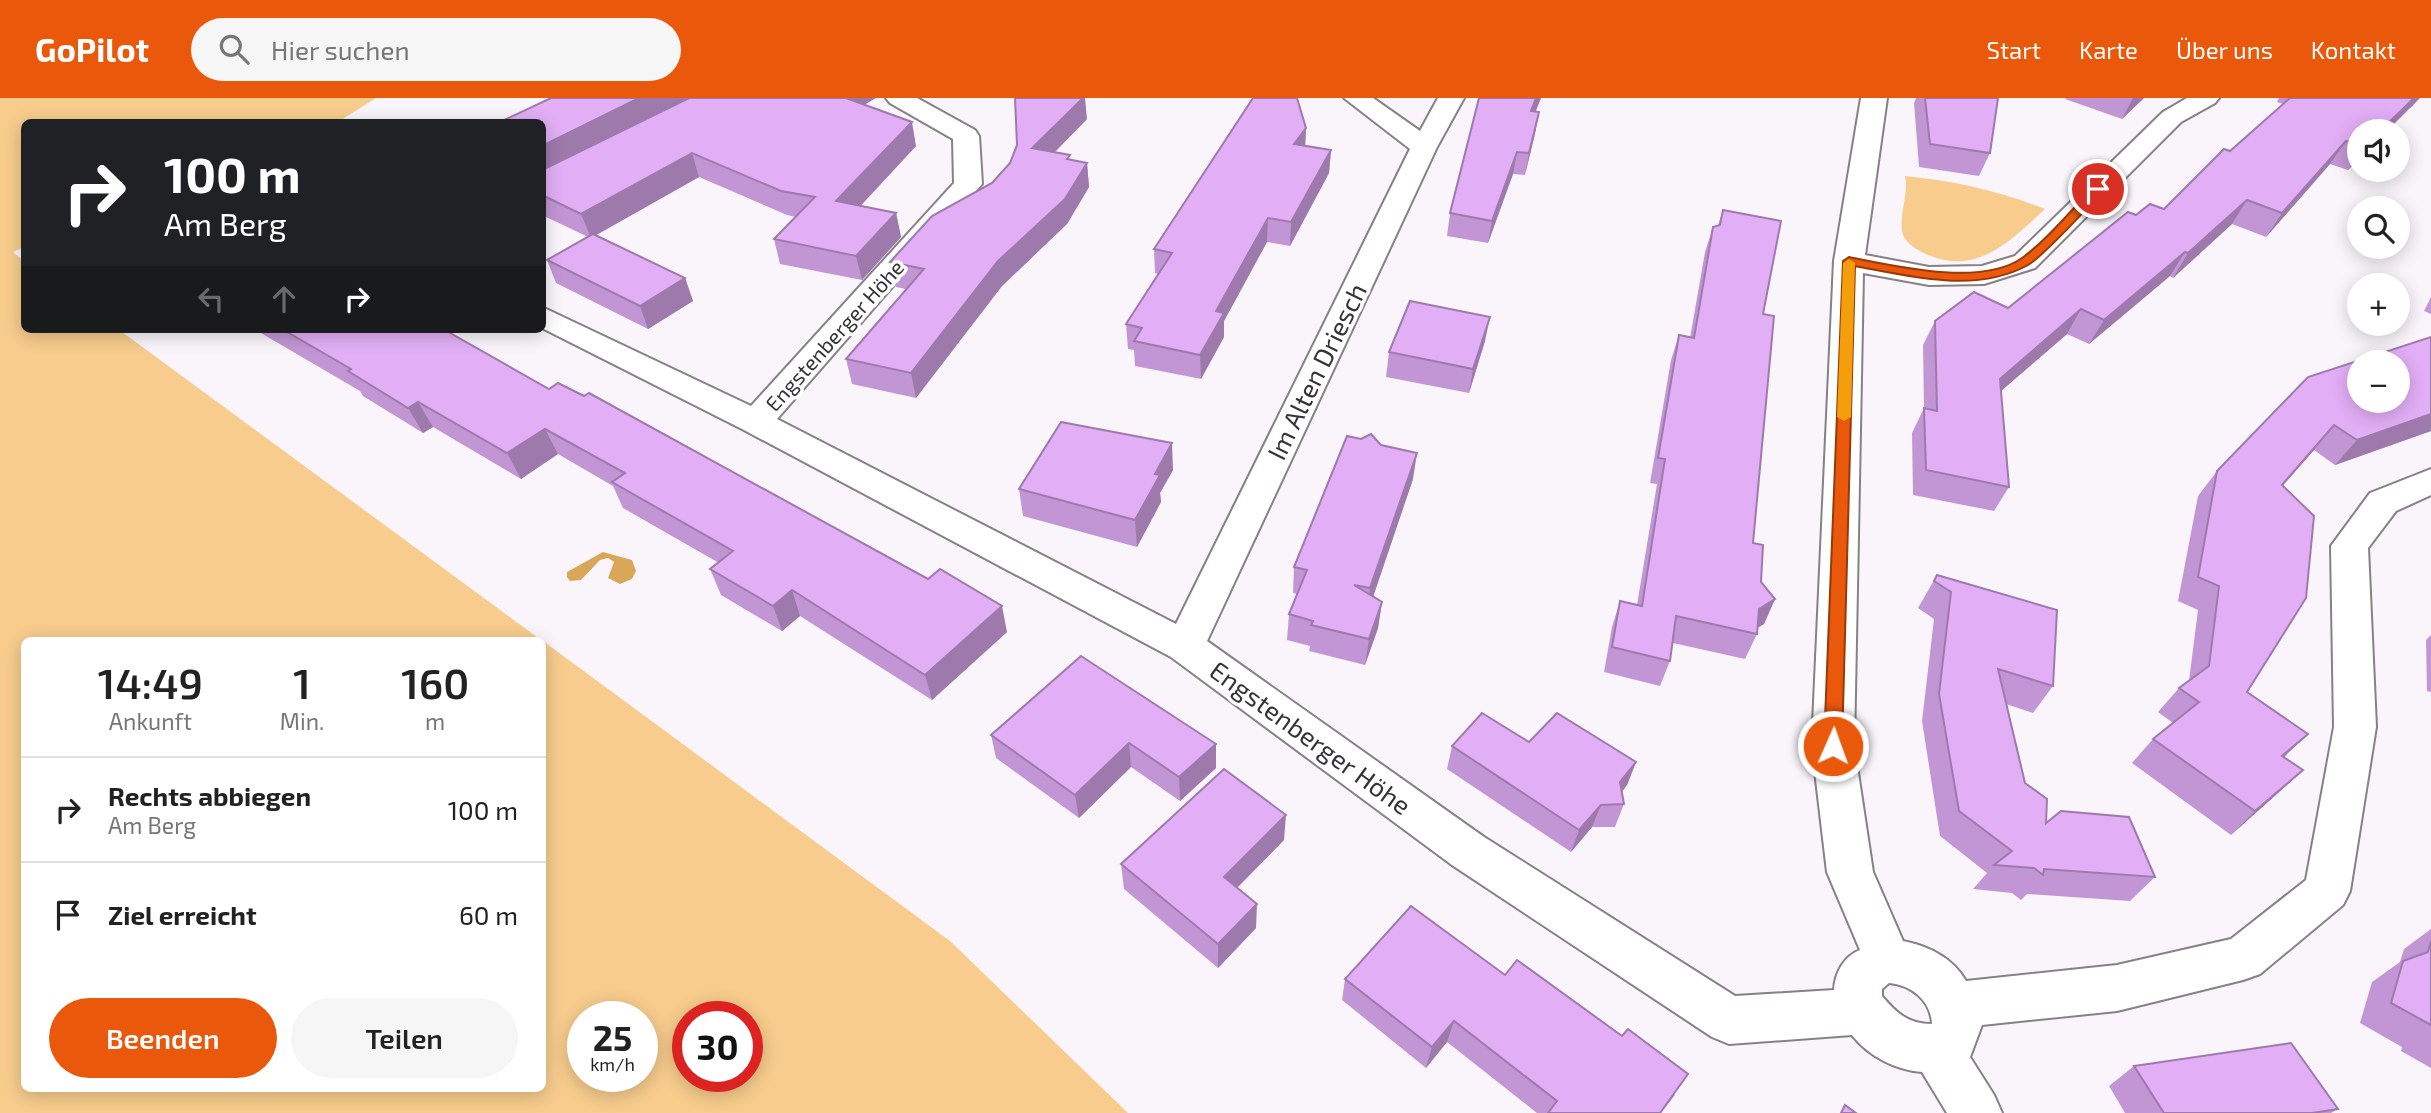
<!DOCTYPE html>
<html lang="de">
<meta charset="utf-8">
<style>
body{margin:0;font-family:"Exo 2",sans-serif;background:#f6f6f6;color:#222;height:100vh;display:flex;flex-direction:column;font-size:26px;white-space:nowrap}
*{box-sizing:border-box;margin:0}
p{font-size:23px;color:#767676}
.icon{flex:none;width:38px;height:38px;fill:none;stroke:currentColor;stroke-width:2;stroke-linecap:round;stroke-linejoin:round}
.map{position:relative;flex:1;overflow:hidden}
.panel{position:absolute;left:21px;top:539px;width:525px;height:455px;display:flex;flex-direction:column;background:#fff;border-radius:10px;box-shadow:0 4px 18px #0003}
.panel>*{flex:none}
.banner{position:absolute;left:21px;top:21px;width:525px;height:214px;border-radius:10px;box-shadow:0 4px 18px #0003;background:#202124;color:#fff;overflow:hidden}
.fabs{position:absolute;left:2347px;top:21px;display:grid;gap:14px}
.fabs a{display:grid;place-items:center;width:63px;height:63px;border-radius:50%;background:#fff;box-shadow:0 4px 18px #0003;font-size:35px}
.speed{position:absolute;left:567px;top:903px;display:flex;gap:14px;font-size:35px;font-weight:700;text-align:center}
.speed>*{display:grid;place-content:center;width:91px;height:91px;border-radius:50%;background:#fff;box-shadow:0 4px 18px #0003;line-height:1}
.speed small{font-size:18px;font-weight:400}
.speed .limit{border:10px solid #d22;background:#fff;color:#111}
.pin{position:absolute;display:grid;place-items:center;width:60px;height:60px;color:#fff;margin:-30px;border:4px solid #fff;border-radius:50%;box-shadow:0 2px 7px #0007}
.me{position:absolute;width:77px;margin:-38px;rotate:2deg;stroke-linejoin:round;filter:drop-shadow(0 0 5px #0008)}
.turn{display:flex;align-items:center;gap:24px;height:147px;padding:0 28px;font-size:32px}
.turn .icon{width:91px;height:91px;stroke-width:2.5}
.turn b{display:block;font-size:49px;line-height:60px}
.lanes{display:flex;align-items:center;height:66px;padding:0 28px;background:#0003;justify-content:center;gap:35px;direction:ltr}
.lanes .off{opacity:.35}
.eta{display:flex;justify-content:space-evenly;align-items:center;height:119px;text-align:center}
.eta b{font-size:42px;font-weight:600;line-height:49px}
.action{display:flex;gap:14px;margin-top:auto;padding:14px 28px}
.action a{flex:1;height:80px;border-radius:42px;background:#ea580c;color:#fff;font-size:28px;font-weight:600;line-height:80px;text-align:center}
.action a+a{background:#f6f6f6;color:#222}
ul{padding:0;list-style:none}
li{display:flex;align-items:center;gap:21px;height:105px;padding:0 28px;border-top:2px solid #e0e0e0}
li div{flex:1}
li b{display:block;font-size:26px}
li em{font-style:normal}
header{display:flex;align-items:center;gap:42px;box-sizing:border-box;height:98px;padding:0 35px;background:#ea580c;color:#fff}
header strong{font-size:33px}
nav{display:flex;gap:38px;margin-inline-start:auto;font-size:24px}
.search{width:490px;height:63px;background:#f6f6f6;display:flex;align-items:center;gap:18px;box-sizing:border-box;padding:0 24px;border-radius:38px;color:#767676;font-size:26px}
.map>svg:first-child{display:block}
.green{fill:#f7cc8d;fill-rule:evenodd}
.water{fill:#daa759}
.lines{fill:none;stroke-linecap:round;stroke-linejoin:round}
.street-casing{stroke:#858186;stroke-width:4}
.street{fill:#fff;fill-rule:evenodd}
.wall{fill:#c296d4}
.shaded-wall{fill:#9e7aac}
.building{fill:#e2aef6;stroke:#9e7aac;stroke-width:2;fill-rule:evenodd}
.route{fill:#ea580c;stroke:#983908;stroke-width:2}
.slow{fill:#f59e0b}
.labels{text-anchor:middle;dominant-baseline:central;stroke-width:7;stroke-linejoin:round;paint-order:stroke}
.far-street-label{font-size:21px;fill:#343335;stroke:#fff}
.street-label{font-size:26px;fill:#343335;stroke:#fff}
</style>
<header>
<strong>GoPilot</strong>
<div class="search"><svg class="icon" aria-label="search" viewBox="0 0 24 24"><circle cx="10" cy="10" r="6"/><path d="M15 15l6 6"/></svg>Hier suchen</div>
<nav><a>Start</a><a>Karte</a><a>Über uns</a><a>Kontakt</a></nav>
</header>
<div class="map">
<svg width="2431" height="1015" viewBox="0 0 2431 1015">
<rect width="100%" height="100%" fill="#f9f5fb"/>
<!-- green -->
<g class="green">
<path d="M0,0H376L338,24H24V149L13,154L24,163V231H118L541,542H24V990H542L543,543L950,843L1128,1015H0ZM583,919H642V978H583ZM688,919H747V978H688Z"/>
<path d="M1905,78C1955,83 1999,93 2045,111C2011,142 1978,178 1928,157C1919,153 1907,147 1903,137C1898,119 1909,96 1905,78Z"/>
</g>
<!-- water -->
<path class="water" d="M603,454L632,462L636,473L632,481L620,486L608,480L614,464L608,460L600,462L581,482L570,483L567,479V474Z"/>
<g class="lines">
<defs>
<path id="street" d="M886,0H917L975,32L979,38L982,86L777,321L1176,526L1410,51L1344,0H1373L1420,33L1438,0H1464L1437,49L1207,543L1484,739L1735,898L1834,892C1835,875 1844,858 1860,852L1827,774L1812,648L1834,163L1861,0H1887L1865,157L1929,169L1982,168L2015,158L2163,14L2187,0H2219L2215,5L2181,24L2035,170L1984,186L1929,187L1863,175L1854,648L1873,774L1903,843C1928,848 1952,859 1966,883L2117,867L2231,841L2306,782L2334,629L2331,448L2370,395L2431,371V397L2396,413L2368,450L2376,629L2350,793L2343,807L2260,876L2243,882L2117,913L1982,927L1970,959L1994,997L2002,1015H1947L1922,974C1896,972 1868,958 1852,937L1729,946L1712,939L1452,767L1171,559L744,332L542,230V209L751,308L954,85L953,41L890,5ZM1889,885C1912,887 1931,903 1932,926C1909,926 1897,916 1882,898V891Z"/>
</defs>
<!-- street casing -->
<use href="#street" class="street-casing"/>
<!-- street -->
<use href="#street" class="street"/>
</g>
<!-- wall -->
<g class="wall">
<path d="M1479,0H1541L1535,14H1539L1525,77L1513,76L1488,145L1447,138L1450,115Z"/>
<path d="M1916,0H1998L1990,55L1979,78L1919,69L1914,5Z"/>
<path d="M2066,0H2144L2122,21L2065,1Z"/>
<path d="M2279,0H2420L2418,1L2412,9L2359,33V61L2348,72L2330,66L2266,139L2232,126L2173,180L2170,178L2089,246L2067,236L2001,293L2009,389L1994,413L1913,397L1912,335L1924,310L1923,247L1935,223L2008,210L2136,117L2164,111L2283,6L2277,4Z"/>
<path d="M864,7L916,48L860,108L896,115L901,139L862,182L780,166L774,141L796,119L787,117L699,79L596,137L685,180L693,203L648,231L556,185L547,162L588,139L542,117V24Z"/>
<path d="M1087,21L1055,54L1071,62L1087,65L1089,89L1067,126L1002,188L916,300L852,286L846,261L906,191L896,189L890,164L992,85Z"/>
<path d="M1306,30L1305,47L1331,52L1329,75L1290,148L1267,144L1224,223V239L1201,281L1135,268L1134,252L1128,251L1126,226L1158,176L1155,175L1154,151Z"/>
<path d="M1723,112L1763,216L1753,445L1761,484L1775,501L1764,526L1757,530V536L1745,561L1673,545L1670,563L1660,588L1604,574L1612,529L1620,503L1637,507L1657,386L1650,385L1671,262L1679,237L1690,240L1705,154L1713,129L1718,127Z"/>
<path d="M2431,199V216L2424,213Z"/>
<path d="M254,231H443L549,291L1007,534L932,602L800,518L782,533L721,497L710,471L719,465L623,410L613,388L558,356L521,381L433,329L423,335L363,298L360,293Z"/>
<path d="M2431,239V333L2335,367L2314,352L2282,388L2247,594L2284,659L2303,672L2231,737L2132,665L2153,641L2173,625L2158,614L2179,590L2189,583L2198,512L2178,503L2198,398L2217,373Z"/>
<path d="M1485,243L1469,295L1386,279L1389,254Z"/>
<path d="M1173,372L1160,395L1161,404L1137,449L1023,418L1019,391Z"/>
<path d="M1413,381L1373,498L1382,504L1378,530L1365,567L1309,553L1310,548L1287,542L1289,516L1297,496L1293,495L1294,469Z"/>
<path d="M1937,477L2053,588L2033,615L2006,606L2025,685L2046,725L2155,779L2130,803L2027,796L2021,802L2012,795L1973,791L1987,775L1940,738L1922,623L1934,521L1918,510Z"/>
<path d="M2431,537V594L2427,593L2426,542Z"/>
<path d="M1081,558L1216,670L1180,703L1131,669L1079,720L996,660L991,637Z"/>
<path d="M1452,648L1636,664L1627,687L1622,694L1624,706L1615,729H1592L1571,754L1447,671Z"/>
<path d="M1284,742L1237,790L1256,830L1218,870L1124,791L1121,766Z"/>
<path d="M2431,831V970L2401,953L2402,949L2360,925L2372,884L2400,864L2404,851Z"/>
<path d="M1505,877L1675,997L1661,1015H1537L1447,944L1426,970L1342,902L1345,881Z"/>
<path d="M2134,968L2338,1011L2331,1015H2125L2109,988Z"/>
</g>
<!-- shaded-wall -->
<g class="shaded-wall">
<path d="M639,0H693L542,77V48Z"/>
<path d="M837,0H876L842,20Z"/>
<path d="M1083,0H1085L1087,21L1035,74L1032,50Z"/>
<path d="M1536,0H1541L1527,35L1531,13Z"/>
<path d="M2133,0H2144L2122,21Z"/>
<path d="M2406,0H2420L2387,33H2380Z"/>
<path d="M1539,14L1535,36L1525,77L1529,55Z"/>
<path d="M912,24L916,48L842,128L836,103Z"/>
<path d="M1306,30L1305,53L1294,46Z"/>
<path d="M2346,43L2330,66L2266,139L2282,115Z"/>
<path d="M1331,52L1329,75L1290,148L1291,124Z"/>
<path d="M1517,54L1513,76L1488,145L1492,123Z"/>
<path d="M692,55L699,79L591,140L581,116Z"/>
<path d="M2359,56V61L2348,72Z"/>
<path d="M1087,65L1089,89L1067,126L1002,188L916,300L911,275L998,163Z"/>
<path d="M2247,102L2232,126L2173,180L2188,155Z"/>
<path d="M896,115L901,139L862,182L856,158Z"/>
<path d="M1268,120L1267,144L1224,223V239L1201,281L1200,257L1216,213Z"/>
<path d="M2185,154L2170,178L2089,246L2104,222Z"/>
<path d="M685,180L693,203L648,231L640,208Z"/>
<path d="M2081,211L2067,236L1986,306L2000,281Z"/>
<path d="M1490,219L1485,243L1469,295L1473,271Z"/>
<path d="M418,304L433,329L423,335L408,310Z"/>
<path d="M2431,316V333L2335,367L2357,342Z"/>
<path d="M2334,327L2314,352L2261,412L2282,387Z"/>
<path d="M545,331L558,356L521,381L507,355Z"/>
<path d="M1172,345L1173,372L1160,395L1161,404L1137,449L1135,422L1155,376Z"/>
<path d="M1417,355L1413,381L1367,517L1370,490Z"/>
<path d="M792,492L800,518L782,533L773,508Z"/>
<path d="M1775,501L1764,526L1749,535L1759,511Z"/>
<path d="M1382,504L1378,530L1365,567L1369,541Z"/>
<path d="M1002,508L1007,534L932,602L925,577Z"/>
<path d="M2308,636L2283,660L2282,658Z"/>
<path d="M1129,645L1131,669L1079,720L1075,697Z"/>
<path d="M1216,646V670L1180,703L1179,679Z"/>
<path d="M1636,664L1627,687L1611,707L1620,684Z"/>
<path d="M2303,672L2277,696L2231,737L2255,713Z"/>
<path d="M1601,707L1592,729L1571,754L1579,732Z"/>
<path d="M1286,717L1284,742L1224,803V779Z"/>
<path d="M1257,806L1256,830L1218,870V846Z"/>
<path d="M1454,923L1447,944L1426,970L1432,949Z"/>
</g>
<!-- building -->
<g class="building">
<path d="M551,0H639L542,48V24H500Z"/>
<path d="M689,0H846L912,24L836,103L896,115L856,158L774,141L815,99L781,93L692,55L581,116L542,97V72Z"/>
<path d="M1015,0H1083L1032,50L1070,57L1067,61L1087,65L1065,101L998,163L911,275L846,261L924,171L890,164L932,118L992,85L1010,65L1017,47Z"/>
<path d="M1253,0H1297L1306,30L1294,46L1331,52L1291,124L1268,120L1216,213L1224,215L1200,257L1134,243L1142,230L1126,226L1172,155L1154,151Z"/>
<path d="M1479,0H1536L1531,13L1539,14L1529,55L1517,54L1492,123L1450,115Z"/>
<path d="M1925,0H1998L1990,55L1930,46Z"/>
<path d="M2290,0H2414L2380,33H2359V47L2346,43L2282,115L2247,102L2188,155L2185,154L2104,222L2081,211L2000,281L2009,389L1926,372L1924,310L1937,313L1935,223L1974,194L2008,210L2128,114L2136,117L2150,106L2164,111L2224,51L2230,53Z"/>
<path d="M1723,112L1781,123L1763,216L1774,218L1753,445L1763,447L1761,484L1775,501L1759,511L1757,536L1676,518L1670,563L1612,549L1620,503L1642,508L1665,361L1658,360L1679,237L1694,240L1713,129L1720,127Z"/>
<path d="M593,136L685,180L640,208L547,162Z"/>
<path d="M1410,203L1490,219L1473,271L1389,254Z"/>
<path d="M282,231H443L549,291L558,285L584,298L589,295L928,481L940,471L1002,508L925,577L792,492L773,508L710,471L733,453L612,384L625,375L545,331L507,355L418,304L408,310L348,273L351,271Z"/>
<path d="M2431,239V316L2357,342L2334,327L2282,387L2314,418L2306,500L2247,594L2308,636L2282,658L2303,672L2255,713L2153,641L2199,604L2179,590L2209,568L2219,488L2198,479L2217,373L2308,279ZM2359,264H2398V303H2359Z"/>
<path d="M1061,324L1172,345L1155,376L1160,377L1135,422L1019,391Z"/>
<path d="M1371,336L1381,347L1417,355L1370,490L1354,487L1382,504L1369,541L1311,527L1313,523L1289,516L1307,472L1294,469L1347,338L1361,341Z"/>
<path d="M1937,477L2057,512L2053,588L1998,571L2025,685L2047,701L2046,725L2061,713L2129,719L2155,779L2044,771L2043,777L2034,770L1994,767L2012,753L1959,713L1939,596L1951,494L1934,483Z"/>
<path d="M1081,558L1216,646L1179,679L1129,645L1075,697L991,637Z"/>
<path d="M1482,615L1529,644L1557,615L1636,664L1620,684L1624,706L1601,707L1579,732L1452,648Z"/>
<path d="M1224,671L1286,717L1224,779L1257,806L1218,846L1121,766Z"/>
<path d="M1411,808L1505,877L1517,862L1622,938L1628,931L1688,976L1660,1015H1548L1557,1003L1454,923L1432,949L1345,881Z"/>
<path d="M2431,843V927L2391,905L2403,863L2428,854Z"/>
<path d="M2291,945L2338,1011L2312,1015H2164L2134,968Z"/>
<path d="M1845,1007L1856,1015H1841Z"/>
</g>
<!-- route -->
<path class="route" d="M2094,89L2104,91C2092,106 2042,159 2028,167C1976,196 1909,178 1855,168L1842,648L1833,655L1827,653L1824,648L1843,163L1849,159C1894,168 1981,189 2022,160C2048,141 2071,112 2094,89Z"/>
<!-- slow -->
<path class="slow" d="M1849,161L1855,165L1851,319L1844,323L1837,319L1843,165Z"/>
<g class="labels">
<!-- far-street labels -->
<g class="far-street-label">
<text transform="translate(834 237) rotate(-48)">Engstenberger Höhe</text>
</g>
<!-- street labels -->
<g class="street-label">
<text transform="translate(1316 273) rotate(-64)">Im Alten Driesch</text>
<text transform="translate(1311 639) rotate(36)">Engstenberger Höhe</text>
</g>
</g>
</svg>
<div class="fabs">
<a><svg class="icon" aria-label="sound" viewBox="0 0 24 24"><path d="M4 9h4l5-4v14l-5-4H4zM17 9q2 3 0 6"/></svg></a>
<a><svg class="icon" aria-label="search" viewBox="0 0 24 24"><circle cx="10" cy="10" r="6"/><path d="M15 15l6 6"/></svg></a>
<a>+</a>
<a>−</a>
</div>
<div class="speed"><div>25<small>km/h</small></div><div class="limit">30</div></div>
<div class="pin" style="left:2098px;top:91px;background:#d93025"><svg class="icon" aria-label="arrive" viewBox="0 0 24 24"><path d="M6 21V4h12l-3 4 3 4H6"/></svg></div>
<svg class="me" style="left:1833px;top:648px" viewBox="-20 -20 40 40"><circle r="17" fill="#ea580c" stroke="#fff" stroke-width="3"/><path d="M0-11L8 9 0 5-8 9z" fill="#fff"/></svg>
<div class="banner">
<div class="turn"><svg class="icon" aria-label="right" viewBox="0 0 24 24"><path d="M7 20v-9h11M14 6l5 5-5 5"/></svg><div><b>100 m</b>Am Berg</div></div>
<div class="lanes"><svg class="icon off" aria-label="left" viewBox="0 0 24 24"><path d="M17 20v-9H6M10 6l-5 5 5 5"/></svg><svg class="icon off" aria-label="ahead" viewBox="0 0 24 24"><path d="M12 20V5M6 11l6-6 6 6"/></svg><svg class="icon" aria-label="right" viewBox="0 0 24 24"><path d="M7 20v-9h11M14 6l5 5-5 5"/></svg></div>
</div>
<section class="panel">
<div class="eta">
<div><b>14:49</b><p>Ankunft</p></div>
<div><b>1</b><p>Min.</p></div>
<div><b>160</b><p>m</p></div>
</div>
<ul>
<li><svg class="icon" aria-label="right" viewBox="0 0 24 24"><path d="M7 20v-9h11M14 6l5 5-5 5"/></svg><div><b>Rechts abbiegen</b><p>Am Berg</p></div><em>100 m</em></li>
<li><svg class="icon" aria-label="arrive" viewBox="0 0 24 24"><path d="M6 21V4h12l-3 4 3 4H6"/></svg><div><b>Ziel erreicht</b></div><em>60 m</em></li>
</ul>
<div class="action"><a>Beenden</a><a>Teilen</a></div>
</section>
</div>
